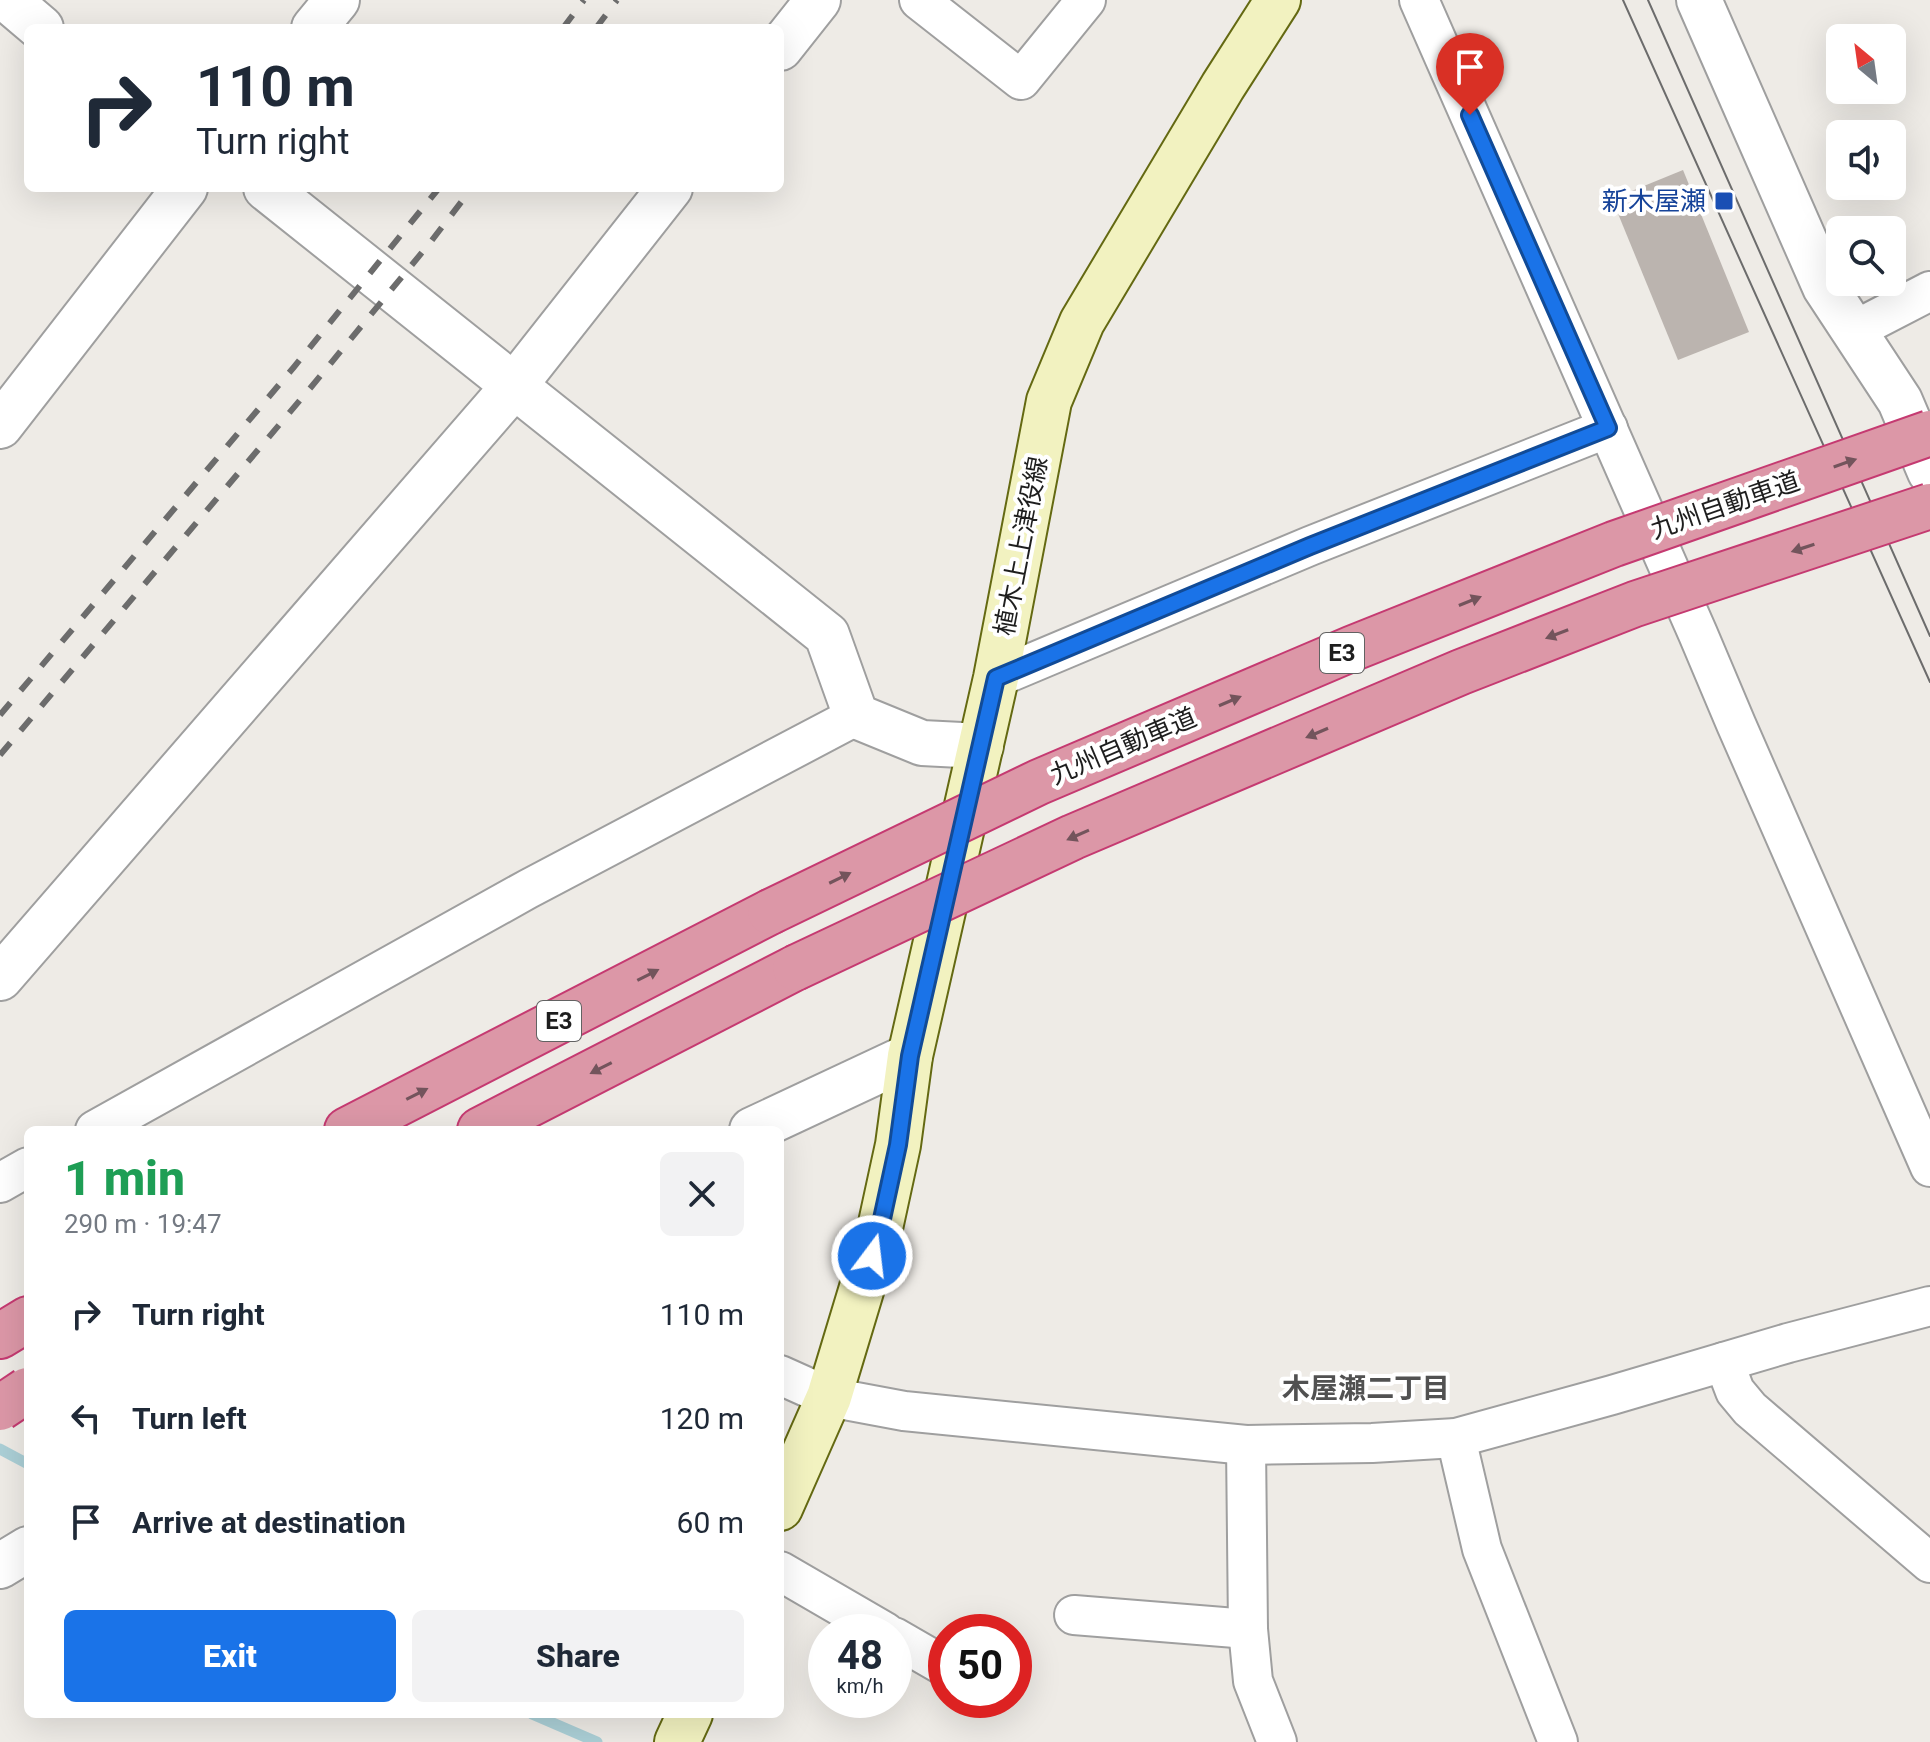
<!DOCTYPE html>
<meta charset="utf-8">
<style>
body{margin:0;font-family:Roboto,"Noto Sans JP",sans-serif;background:#f2f2f3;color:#1f2937;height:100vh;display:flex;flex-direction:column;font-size:30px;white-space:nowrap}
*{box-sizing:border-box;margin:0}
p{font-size:26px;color:#747a83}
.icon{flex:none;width:44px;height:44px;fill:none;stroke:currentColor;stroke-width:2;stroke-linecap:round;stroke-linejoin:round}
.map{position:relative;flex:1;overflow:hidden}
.drawer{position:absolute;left:24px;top:1126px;width:760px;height:592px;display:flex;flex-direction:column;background:#fff;border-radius:12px;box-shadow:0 8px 32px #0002}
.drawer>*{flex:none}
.top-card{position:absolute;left:24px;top:24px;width:760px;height:168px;border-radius:12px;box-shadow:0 8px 32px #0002;background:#fff;color:#1f2937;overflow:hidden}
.needle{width:52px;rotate:331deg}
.fabs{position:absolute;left:1826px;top:24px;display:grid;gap:16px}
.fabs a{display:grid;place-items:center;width:80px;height:80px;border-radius:12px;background:#fff;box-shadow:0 8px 32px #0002;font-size:40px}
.speed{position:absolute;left:808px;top:1614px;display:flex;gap:16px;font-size:40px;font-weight:700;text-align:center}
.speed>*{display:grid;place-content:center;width:104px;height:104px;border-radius:50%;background:#fff;box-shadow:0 8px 32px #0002;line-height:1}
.speed small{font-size:20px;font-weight:400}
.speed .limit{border:12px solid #d22;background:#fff;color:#111}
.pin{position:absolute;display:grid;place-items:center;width:68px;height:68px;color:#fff;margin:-82px -34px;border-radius:50% 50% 50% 0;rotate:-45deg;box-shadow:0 0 8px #0007}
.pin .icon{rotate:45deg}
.me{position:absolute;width:88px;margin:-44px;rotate:15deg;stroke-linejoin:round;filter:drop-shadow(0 0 6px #0008)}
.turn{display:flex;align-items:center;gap:28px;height:168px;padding:0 40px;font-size:36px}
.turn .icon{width:104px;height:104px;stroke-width:2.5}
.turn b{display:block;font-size:56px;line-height:68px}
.round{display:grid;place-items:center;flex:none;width:84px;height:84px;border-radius:12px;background:#f2f2f3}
.summary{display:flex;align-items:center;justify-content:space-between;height:136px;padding:0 40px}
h1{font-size:48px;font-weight:800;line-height:60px;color:#1e9e55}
.primary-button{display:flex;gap:16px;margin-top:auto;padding:16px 40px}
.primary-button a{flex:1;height:92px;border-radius:12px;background:#1a73e8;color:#fff;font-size:32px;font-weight:800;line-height:92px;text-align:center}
.primary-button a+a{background:#f2f2f3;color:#1f2937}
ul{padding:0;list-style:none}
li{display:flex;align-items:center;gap:24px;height:104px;padding:0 40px}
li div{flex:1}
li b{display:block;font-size:30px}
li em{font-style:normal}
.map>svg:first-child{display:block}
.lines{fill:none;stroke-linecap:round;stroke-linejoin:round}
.stream{stroke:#abcfd6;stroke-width:11}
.building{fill:#bbb4af}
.minor-casing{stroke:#9f9f9f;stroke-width:42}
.tertiary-casing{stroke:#9f9f9f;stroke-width:48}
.secondary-casing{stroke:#646912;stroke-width:48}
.motorway-casing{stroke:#c53a71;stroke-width:48}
.minor{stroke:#fff;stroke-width:38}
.tertiary{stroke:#fff;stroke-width:44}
.secondary{stroke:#f2f2c0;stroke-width:44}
.motorway{stroke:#dc97a7;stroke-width:44}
.tram{stroke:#6c6c6c;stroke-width:2}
.rail{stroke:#6c6c6c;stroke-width:6;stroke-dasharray:16 16;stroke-linecap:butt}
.motorway-bridge-casing{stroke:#c53a71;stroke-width:48;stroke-linecap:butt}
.motorway-bridge{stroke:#dc97a7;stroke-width:44}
.oneway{fill:#73545c}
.route-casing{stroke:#114b97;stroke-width:20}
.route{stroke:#1a73e8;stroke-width:14}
.transit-dot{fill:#1a4fb4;stroke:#fff;stroke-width:3}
.labels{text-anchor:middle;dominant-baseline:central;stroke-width:8;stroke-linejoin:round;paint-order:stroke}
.shield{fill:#fff;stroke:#626262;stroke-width:2}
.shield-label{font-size:24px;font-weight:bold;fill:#1e1e1e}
.transit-label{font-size:26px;fill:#164399;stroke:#fff;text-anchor:end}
.street-label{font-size:26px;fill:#1e1e1e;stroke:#fff}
.neighbourhood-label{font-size:28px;font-weight:bold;fill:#515151;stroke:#fff}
</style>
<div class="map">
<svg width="1930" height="1742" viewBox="0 0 1930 1742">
<rect width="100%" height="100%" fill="#eeebe6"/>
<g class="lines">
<!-- stream -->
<g class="stream">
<path d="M0,1449L28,1464"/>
<path d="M532,1714L597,1742"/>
</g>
</g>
<!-- building -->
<path class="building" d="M1683,170L1749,332L1678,360L1612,199Z"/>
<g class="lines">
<defs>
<g id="minor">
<path d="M919,0L1021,80L1086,0"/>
<path d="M1419,0L1698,634L1736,724L1930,1167"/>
<path d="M1853,331L1930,291"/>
<path d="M996,678L1310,546L1608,428"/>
<path d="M95,1130L528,889L856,716"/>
<path d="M0,1183L28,1167"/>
<path d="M1724,1362L1735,1391L1750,1409L1930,1563"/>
<path d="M780,1375L829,1397L904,1411L1246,1445L1372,1443L1456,1438L1612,1395L1788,1343L1930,1306"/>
<path d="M1456,1438L1482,1549L1558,1742"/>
<path d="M1246,1445L1248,1629L1253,1681L1277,1742"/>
<path d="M780,1571L885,1632"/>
<path d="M1074,1615L1248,1629"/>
<path d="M894,1637L946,1667"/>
</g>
<g id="tertiary">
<path d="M8,0L41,28"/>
<path d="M1699,0L1825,287L1900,401L1930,472"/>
<path d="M314,28L337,0"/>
<path d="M780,48L818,0"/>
<path d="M266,188L827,635L856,716L922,743L981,746"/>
<path d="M0,426L185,188"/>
<path d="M0,978L514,386L670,188"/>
<path d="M752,1130L910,1056"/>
<path d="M0,1566L28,1549"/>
</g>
<g id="secondary">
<path d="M780,1508L829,1397L880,1228L898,1145L910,1056L996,678L1049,401L1082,322L1223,86L1278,0"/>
<path d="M677,1742L690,1714"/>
</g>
<g id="motorway">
<path d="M347,1130L770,912"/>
<path d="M480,1130L795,968"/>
<path d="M0,1336L28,1319"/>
</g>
</defs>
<!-- minor casing -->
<use href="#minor" class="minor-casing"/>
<!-- tertiary casing -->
<use href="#tertiary" class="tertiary-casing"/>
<!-- secondary casing -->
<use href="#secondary" class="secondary-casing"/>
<!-- motorway casing -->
<use href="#motorway" class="motorway-casing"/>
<!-- minor -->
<use href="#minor" class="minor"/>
<!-- tertiary -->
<use href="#tertiary" class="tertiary"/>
<!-- secondary -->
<use href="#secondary" class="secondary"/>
<!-- motorway -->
<use href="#motorway" class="motorway"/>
<!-- tram -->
<g class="tram">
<path d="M1623,0L1930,682"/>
<path d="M1648,0L1930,636"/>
</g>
<!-- rail -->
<g class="rail">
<path d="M563,28L584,0"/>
<path d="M596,28L617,0"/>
<path d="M0,715L294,367L439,188"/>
<path d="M0,755L312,386L429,244L472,188"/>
</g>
<defs>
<g id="motorway-bridge">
<path d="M770,912L1039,782L1351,649L1614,544L1930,433"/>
<path d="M795,968L1073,837L1461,672L1635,604L1930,506"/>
<path d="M0,1408L27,1390"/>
</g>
</defs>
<!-- motorway-bridge casing -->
<use href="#motorway-bridge" class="motorway-bridge-casing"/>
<!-- motorway-bridge -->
<use href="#motorway-bridge" class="motorway-bridge"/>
</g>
<!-- one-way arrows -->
<defs><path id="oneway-solid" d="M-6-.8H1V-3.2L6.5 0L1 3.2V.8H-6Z" transform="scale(2)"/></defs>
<g class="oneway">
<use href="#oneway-solid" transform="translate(1845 463) rotate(-19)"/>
<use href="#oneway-solid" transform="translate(1803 548) rotate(162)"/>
<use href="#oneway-solid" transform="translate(1470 601) rotate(-22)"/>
<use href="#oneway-solid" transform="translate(1557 634) rotate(159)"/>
<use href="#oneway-solid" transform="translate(1230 701) rotate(-23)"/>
<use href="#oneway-solid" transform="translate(1317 733) rotate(157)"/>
<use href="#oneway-solid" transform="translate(1078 835) rotate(156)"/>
<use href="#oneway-solid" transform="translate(840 878) rotate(-26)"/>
<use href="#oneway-solid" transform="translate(648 975) rotate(-27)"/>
<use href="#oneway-solid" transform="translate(601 1068) rotate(153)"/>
<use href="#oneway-solid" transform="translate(417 1094) rotate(-27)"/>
</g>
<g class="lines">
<defs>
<path id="route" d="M872,1256L880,1228L898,1145L910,1056L996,678L1310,546L1608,428L1470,115"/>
</defs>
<!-- route casing -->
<use href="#route" class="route-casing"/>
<!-- route -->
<use href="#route" class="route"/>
</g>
<!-- markers -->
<rect class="transit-dot" x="1714" y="191" width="20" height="20" rx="4"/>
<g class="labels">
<!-- shield labels -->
<g class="shield">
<rect x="1320" y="633" width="44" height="40" rx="6"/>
<rect x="537" y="1001" width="44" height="40" rx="6"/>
</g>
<g class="shield-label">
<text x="1342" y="653">E3</text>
<text x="559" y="1021">E3</text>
</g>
<!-- transit labels -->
<g class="transit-label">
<text x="1706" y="201">新木屋瀬</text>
</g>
<!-- street labels -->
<g class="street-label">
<text transform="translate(1725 505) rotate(-19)">九州自動車道</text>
<text transform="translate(1021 546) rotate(-79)">植木上上津役線</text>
<text transform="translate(1123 746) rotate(-23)">九州自動車道</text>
</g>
<!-- neighbourhood labels -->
<g class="neighbourhood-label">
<text x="1366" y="1388">木屋瀬二丁目</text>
</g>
</g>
</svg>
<div class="fabs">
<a><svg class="needle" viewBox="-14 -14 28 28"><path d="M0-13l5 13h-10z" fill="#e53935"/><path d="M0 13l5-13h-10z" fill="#747a83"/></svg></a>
<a><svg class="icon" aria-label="sound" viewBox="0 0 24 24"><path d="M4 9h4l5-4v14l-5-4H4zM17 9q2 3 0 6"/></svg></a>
<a><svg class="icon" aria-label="search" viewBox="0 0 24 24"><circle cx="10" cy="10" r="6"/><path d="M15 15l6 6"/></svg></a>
</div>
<div class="speed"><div>48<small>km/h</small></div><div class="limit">50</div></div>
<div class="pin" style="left:1470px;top:115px;background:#d93025"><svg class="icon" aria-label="arrive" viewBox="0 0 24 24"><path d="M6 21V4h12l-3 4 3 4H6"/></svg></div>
<svg class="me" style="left:872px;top:1256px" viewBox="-20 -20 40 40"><circle r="17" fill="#1a73e8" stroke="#fff" stroke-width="3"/><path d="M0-11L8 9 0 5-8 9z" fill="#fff"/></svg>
<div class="top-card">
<div class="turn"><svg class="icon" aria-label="right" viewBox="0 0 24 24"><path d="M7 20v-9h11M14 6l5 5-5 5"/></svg><div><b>110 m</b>Turn right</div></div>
</div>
<section class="drawer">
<div class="summary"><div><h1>1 min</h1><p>290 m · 19:47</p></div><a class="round"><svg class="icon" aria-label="close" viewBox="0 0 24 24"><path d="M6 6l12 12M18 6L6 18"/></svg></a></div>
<ul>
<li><svg class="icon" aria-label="right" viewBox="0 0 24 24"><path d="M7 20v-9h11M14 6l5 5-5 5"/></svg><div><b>Turn right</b></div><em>110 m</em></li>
<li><svg class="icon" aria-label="left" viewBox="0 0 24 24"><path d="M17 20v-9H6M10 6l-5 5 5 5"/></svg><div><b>Turn left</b></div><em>120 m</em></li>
<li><svg class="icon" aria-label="arrive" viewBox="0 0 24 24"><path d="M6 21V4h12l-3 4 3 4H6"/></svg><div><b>Arrive at destination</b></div><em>60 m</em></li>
</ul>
<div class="primary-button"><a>Exit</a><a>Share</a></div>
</section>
</div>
